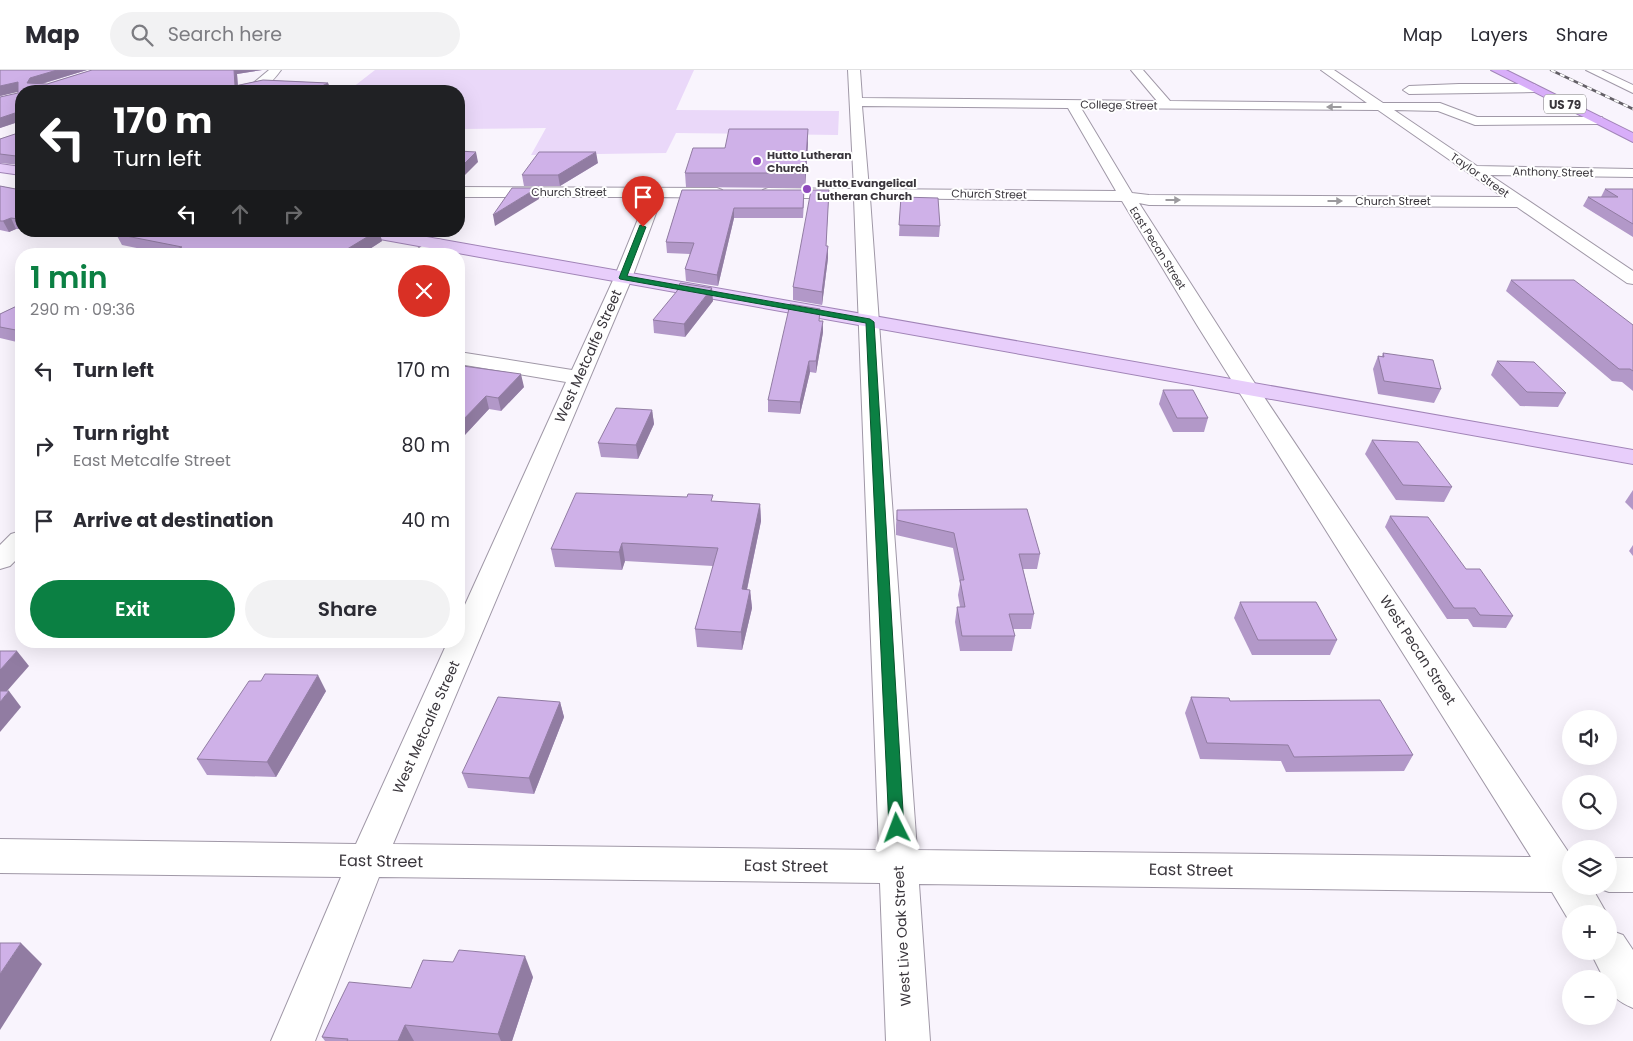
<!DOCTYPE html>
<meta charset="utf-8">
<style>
body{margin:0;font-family:Poppins,sans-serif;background:#f2f2f3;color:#2b2b33;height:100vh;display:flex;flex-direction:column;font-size:19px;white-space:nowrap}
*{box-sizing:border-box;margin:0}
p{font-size:16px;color:#7c7c81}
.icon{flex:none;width:28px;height:28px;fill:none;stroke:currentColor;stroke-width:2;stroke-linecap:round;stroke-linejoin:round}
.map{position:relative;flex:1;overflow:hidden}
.panel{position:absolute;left:15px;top:178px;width:450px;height:400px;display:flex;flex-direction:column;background:#fff;border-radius:20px;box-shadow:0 5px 20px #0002}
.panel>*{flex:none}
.top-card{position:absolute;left:15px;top:15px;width:450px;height:152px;border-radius:20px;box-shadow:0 5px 20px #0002;background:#202124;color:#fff;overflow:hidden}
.controls{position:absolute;left:1562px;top:640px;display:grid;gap:10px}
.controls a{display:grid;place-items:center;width:55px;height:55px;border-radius:50%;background:#fff;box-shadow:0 5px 20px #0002;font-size:25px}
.pin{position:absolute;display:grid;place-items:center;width:42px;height:42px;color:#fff;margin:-51px -21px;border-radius:50% 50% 50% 0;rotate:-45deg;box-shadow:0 0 5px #0007}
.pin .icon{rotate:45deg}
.me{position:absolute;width:55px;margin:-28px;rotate:357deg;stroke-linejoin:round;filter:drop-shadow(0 0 4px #0008)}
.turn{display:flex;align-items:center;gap:18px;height:105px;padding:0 15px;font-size:22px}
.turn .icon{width:65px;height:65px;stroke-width:2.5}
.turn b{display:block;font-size:35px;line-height:42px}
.lanes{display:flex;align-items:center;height:48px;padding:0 15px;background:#0003;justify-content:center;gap:25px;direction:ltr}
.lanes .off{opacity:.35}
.round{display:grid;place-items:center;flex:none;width:52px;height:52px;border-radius:26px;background:#f2f2f3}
.headline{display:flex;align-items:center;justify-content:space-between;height:85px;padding:0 15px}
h1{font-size:30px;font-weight:600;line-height:38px;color:#0b8043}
.primary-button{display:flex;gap:10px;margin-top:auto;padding:10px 15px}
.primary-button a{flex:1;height:58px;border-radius:30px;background:#0b8043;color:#fff;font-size:20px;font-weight:600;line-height:58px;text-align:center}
.primary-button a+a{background:#f2f2f3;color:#2b2b33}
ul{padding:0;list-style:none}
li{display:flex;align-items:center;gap:15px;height:75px;padding:0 15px}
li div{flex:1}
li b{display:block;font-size:19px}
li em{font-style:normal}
header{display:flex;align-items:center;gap:30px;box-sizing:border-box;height:70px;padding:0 25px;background:#fff;border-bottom:1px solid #e1e1e2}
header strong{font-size:24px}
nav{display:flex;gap:28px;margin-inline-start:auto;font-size:18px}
.search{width:350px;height:45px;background:#f2f2f3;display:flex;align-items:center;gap:12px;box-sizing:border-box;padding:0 18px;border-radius:28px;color:#7c7c81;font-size:19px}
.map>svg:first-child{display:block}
.green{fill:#ead8f9}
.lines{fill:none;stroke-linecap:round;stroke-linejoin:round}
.minor-casing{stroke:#a098a7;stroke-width:2}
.major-casing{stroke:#a184b7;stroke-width:2}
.highway-casing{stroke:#a184b7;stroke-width:2}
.minor{fill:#fff;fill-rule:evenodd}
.major{fill:#e8cefb;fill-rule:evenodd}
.highway{fill:#d8aef9;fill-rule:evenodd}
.rail-casing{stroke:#646067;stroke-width:2.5}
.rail{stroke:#fff;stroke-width:2;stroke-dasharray:5;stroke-linecap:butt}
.wall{fill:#b298c8}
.shaded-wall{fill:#917ca2}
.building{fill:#cfb1e8;stroke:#917ca2}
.oneway{fill:#9c9a9e}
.route{fill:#0b8043;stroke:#07532c}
.poi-dot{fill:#8f4abd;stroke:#fff;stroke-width:2}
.labels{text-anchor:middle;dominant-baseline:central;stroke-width:4;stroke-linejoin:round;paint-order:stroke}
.far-street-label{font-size:11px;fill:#3a363c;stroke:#fff}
.far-poi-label{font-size:11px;font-weight:bold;fill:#3a363c;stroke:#fff;text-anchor:start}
.shield{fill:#fff;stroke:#757276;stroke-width:1}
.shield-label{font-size:12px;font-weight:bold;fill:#3a363c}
.street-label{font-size:14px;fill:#3a363c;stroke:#fff}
.near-street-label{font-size:16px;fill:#3a363c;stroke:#fff}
</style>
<header>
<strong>Map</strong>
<div class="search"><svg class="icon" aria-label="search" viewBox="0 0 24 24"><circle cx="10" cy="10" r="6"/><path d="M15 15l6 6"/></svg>Search here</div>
<nav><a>Map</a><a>Layers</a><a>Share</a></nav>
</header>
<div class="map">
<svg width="1633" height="971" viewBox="0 0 1633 971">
<rect width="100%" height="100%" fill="#f9f4fd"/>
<!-- green -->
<path class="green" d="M375,0H694L676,40L839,41L838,65L676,63L666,83L531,85L546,58L459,59V21H348Z"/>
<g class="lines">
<defs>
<g id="minor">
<path d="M269,0H281C270,15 263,21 244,21Z"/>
<path d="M848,0H860L862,28L1157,31L1131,0H1143L1170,31L1367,33L1321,0H1334L1383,33H1440L1477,47H1602L1603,50L1597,54L1475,55L1438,41L1394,40L1477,96L1633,99V107L1490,105L1633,201V214L1627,213L1517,137L1149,135L1139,133L1252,309L1571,786V816H1591L1607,844H1571V854L1552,822L919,814L930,971H886L880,813L379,807L315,971H271L341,807L0,803V769L356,774L448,571H459V548L566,312L459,294V282L572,300L614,208L647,127H459V117L717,118L722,120L725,123L722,126L717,128L662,127L632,208L393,774L879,780L854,128H768L763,126L760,123L763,120L768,118L854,119ZM862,36L1068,38L1116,121L869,119ZM1081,38L1378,40L1503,127L1149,125L1132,123ZM870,128L1122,131L1197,255L1531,787L917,780Z"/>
<path d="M1586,0H1601L1633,15V23Z"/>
<path d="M1459,14H1534L1540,18L1534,22L1409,24L1403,20L1409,16Z"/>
<path d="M436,169L442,170L445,174L432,184H411L430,170Z"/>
<path d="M21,461V485L10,496L0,499V475L11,464Z"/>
<path d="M1609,788H1633V822H1609L1595,817L1609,816Z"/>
<path d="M1609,860L1623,865L1633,880V938C1619,932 1609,926 1609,909H1604L1590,881H1609Z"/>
</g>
<g id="major">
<path d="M0,94L21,97V105L0,102Z"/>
<path d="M355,161H393L1633,380V394L363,166L357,165Z"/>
</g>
<path id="highway" d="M1491,0H1506L1633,63V72Z"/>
</defs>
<!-- minor casing -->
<use href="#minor" class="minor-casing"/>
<!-- major casing -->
<use href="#major" class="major-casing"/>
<!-- highway casing -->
<use href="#highway" class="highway-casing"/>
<!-- minor -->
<use href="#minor" class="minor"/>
<!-- major -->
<use href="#major" class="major"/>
<!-- highway -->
<use href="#highway" class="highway"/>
<defs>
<path id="rail" d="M1551,0L1633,39"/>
</defs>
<!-- rail casing -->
<use href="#rail" class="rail-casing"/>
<!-- rail -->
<use href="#rail" class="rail"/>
</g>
<!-- wall -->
<g class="wall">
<path d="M0,0H87L42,14H47L92,0H262L237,4L238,15L263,10L328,13L331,21H21V51L0,58V27L18,23V21L0,26Z"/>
<path d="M21,62V98L20,95L0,93V69Z"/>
<path d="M808,72L805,118L686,117L685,103L725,78Z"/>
<path d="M598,93L560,116H524L522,105Z"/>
<path d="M0,116L21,120V159H16L9,162L0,160Z"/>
<path d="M1605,119H1633V167L1583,136L1588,127H1601Z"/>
<path d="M682,120L804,131L803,148H734L718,216L686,211L685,199L690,184L667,183L666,172Z"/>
<path d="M829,120L826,176H828V188L822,235L793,230V217Z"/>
<path d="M901,127L940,156L939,167L899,166Z"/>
<path d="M122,161H379L382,171L362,184H166L122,175L116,164Z"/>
<path d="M1511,210L1633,255V321L1622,312L1612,311L1506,221Z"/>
<path d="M713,231L685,267L654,263L653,250Z"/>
<path d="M21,234V273L0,268V244Z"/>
<path d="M820,251L823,262L816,303L810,302L800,344L768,342V330Z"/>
<path d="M1383,283L1441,319L1434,333L1378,324L1373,299L1378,286H1382Z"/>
<path d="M1497,291L1566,323L1558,337L1520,336L1491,305Z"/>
<path d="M459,300L524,317L501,341L489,339L463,367L459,366Z"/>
<path d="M1163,320L1208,348L1204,362H1173L1159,334Z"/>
<path d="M652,340L654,354L638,389L601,387L598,373Z"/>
<path d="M1372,370L1452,417L1444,432L1396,430L1365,384Z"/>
<path d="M1633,420V440L1625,432Z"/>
<path d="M714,431L760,434L761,451L747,520H750L752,538L742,580L697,577L695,559L713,496L625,491L622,500L555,497L551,479Z"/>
<path d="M897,440L1040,484L1037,499H1023L1034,544L1031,559H1013L1015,566L1012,581H960L955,552L957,537H960L958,525L960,514L953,478L896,465V455Z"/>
<path d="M1390,446L1466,499L1513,546L1506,558L1473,557L1468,549H1447L1385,457Z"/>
<path d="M1633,475V486L1629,481Z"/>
<path d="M1240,532L1337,570L1330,585H1252L1234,548Z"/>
<path d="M261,611L326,621L276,707L207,705L197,689Z"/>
<path d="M1191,627L1230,631L1413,685L1404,701L1286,702L1281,691L1200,689L1185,643Z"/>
<path d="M560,632L564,647L534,724L468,718L462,703Z"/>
<path d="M533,907L512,971H325L322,967L411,918Z"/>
</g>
<!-- shaded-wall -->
<g class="shaded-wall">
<path d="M57,0H87L34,16L27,13L30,8Z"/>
<path d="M234,0H262L237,4L238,21L235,16Z"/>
<path d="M18,12L22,21L0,26V16Z"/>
<path d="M328,13L331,21H312Z"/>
<path d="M88,18L89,21H79Z"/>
<path d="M21,41V51L0,58V48Z"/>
<path d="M808,59V72L805,118V103Z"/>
<path d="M476,82L478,92L459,111V99Z"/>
<path d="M596,82L598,93L560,116L558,105Z"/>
<path d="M537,118L539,129L495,156L493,145Z"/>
<path d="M734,138V148L718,216L717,205Z"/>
<path d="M11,148L16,159L9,162L3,151Z"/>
<path d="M377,161H379L382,171L362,184H339Z"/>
<path d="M828,176V188L822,235V222Z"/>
<path d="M712,218L713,231L685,267L684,254Z"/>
<path d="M823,251V262L816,303V291Z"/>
<path d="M809,291L810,302L800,344V332Z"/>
<path d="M521,304L524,317L501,341L498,328Z"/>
<path d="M486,326L489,339L463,367L460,353Z"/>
<path d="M652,340L654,354L638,389L636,375Z"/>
<path d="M760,434L761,451L743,538L742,519Z"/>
<path d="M622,473L625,491L622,500L619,482Z"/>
<path d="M750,520L752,538L742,580L741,562Z"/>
<path d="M17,581L29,596L0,629V600Z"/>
<path d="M318,605L326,621L276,707L267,692Z"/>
<path d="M9,621L21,637L0,662V632Z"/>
<path d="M560,632L564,647L534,724L529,708Z"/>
<path d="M21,873L42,894L0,960V904Z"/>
<path d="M525,886L533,907L512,971H501L498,964Z"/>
<path d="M405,955L414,971H398Z"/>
</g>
<!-- building -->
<g class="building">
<path d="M0,0H57L30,8L27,13L47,14L92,0H234L235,16L263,10L328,13L312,21H221L227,19L88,18L79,21H21V41L0,48V27L18,23V12L0,16Z"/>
<path d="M729,59H808L805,103H685L693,78H725Z"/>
<path d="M21,62V91H18L16,86L0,84V69Z"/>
<path d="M459,81L476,82L459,99Z"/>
<path d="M539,82H596L558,105H522Z"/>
<path d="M0,116L21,120V149H19L11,148L3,151H0Z"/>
<path d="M512,118H537L493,145Z"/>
<path d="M1605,119H1633V154L1588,127H1618Z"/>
<path d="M682,120H804L803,138H734L717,205L685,199L694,173L666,172Z"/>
<path d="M811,120H829L826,176H828L822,222L793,217Z"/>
<path d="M901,127L938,128L940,156L899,155Z"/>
<path d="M122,161H377L339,184H194L174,180L182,177L116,164Z"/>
<path d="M1511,210H1574L1633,255V301L1630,299H1619Z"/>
<path d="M680,213L712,218L684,254L653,250L677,221Z"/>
<path d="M21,234V261L0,257V244Z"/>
<path d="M790,234L820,239L819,251H823L816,291H809L800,332L768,330Z"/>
<path d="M1383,283L1433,290L1441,319L1384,311L1378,286L1384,287Z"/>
<path d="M1497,291L1534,292L1566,323L1527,322Z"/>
<path d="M463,296L521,304L498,328L486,326L460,353H459V300Z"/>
<path d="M1163,320H1193L1208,348H1177Z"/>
<path d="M616,338L652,340L636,375L598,373Z"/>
<path d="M1372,370L1418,372L1452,417L1403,415Z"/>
<path d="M576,423L687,427L688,424L713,425L711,431L760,434L742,519L750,520L741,562L695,559L718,478L622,473L619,482L551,479Z"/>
<path d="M1027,439L1040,484H1019L1034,544H1009L1015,566H962L957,537H965L960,510H964L954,463L897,450V440Z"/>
<path d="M1390,446L1428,447L1466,499H1480L1513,546L1480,545L1475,538H1454Z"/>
<path d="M1240,532H1316L1337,570H1258Z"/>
<path d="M0,581H17L0,600Z"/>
<path d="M265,604L318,605L267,692L197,689L249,611H261Z"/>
<path d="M0,621H9L0,632Z"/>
<path d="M498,627L560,632L529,708L462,703Z"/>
<path d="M1191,627L1229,628L1230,631L1380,630L1413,685L1294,687L1288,675L1207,673Z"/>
<path d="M0,873H21L0,904Z"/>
<path d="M459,880L525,886L498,964L405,955L398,971H347L348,969L322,967L349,912L411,918L423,890L453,892Z"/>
</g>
<!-- one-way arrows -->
<defs><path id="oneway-solid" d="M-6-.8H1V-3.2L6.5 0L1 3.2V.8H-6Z" transform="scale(1.25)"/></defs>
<g class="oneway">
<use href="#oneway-solid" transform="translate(1334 37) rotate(-180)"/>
<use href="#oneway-solid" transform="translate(1173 130)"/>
<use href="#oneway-solid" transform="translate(1335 131)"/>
</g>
<!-- route -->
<path class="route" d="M640,155L646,157L627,206L870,249L874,252L904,758L902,763L897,764L891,763L889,758L866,253L620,209L619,208Z"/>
<!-- markers -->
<g class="poi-dot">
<circle cx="757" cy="91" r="5"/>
<circle cx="807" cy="119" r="5"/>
</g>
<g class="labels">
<!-- far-street labels -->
<g class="far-street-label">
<text transform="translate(1119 35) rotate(1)">College Street</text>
<text transform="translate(1553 102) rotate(1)">Anthony Street</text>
<text transform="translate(1480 105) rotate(35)">Taylor Street</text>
<text x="569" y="122">Church Street</text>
<text transform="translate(989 124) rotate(1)">Church Street</text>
<text x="1393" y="131">Church Street</text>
<text transform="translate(1158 178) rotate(58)">East Pecan Street</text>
</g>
<!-- far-poi labels -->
<g class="far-poi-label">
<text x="767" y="85">Hutto Lutheran<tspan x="767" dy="13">Church</tspan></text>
<text x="817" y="113">Hutto Evangelical<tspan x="817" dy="13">Lutheran Church</tspan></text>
</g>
<!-- shield labels -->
<rect class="shield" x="1544" y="24.5" width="42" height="19" rx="4"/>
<g class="shield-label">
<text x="1565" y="34">US 79</text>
</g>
<!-- street labels -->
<g class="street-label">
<text transform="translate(588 286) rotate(-66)">West Metcalfe Street</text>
<text transform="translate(1418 580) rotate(57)">West Pecan Street</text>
<text transform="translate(426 657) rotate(-66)">West Metcalfe Street</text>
<text transform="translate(902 866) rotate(-93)">West Live Oak Street</text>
</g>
<!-- near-street labels -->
<g class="near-street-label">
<text transform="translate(381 791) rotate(1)">East Street</text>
<text transform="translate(786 796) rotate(1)">East Street</text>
<text transform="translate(1191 800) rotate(1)">East Street</text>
</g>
</g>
</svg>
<div class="controls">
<a><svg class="icon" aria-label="sound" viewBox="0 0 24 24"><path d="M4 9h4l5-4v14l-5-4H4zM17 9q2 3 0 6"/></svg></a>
<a><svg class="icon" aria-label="search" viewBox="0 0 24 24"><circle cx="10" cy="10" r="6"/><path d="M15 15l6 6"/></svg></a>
<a><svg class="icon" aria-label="layers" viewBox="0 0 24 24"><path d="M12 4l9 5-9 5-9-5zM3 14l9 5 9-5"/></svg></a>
<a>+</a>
<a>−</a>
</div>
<div class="pin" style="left:643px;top:157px;background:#d93025"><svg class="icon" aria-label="arrive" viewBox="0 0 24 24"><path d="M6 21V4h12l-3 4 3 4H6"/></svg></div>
<svg class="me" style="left:897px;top:758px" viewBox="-20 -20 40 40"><path d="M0-17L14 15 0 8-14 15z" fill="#0b8043" stroke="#fff" stroke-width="4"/></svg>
<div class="top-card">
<div class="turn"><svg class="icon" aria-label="left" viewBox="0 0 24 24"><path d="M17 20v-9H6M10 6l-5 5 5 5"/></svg><div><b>170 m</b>Turn left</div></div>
<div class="lanes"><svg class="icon" aria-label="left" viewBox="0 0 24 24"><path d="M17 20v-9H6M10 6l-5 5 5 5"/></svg><svg class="icon off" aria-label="ahead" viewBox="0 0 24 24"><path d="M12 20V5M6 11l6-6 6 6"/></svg><svg class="icon off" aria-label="right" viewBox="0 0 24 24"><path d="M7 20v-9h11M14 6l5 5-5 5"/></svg></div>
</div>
<section class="panel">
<div class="headline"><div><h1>1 min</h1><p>290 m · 09:36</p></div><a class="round" style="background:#d93025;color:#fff"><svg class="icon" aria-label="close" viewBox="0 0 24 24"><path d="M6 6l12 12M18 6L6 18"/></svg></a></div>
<ul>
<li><svg class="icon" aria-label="left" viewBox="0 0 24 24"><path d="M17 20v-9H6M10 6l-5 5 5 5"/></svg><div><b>Turn left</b></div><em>170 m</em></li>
<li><svg class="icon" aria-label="right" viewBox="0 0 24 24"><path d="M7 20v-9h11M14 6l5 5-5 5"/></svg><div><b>Turn right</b><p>East Metcalfe Street</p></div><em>80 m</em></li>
<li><svg class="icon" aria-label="arrive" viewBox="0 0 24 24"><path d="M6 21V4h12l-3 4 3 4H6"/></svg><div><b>Arrive at destination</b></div><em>40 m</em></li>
</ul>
<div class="primary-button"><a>Exit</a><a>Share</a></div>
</section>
</div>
